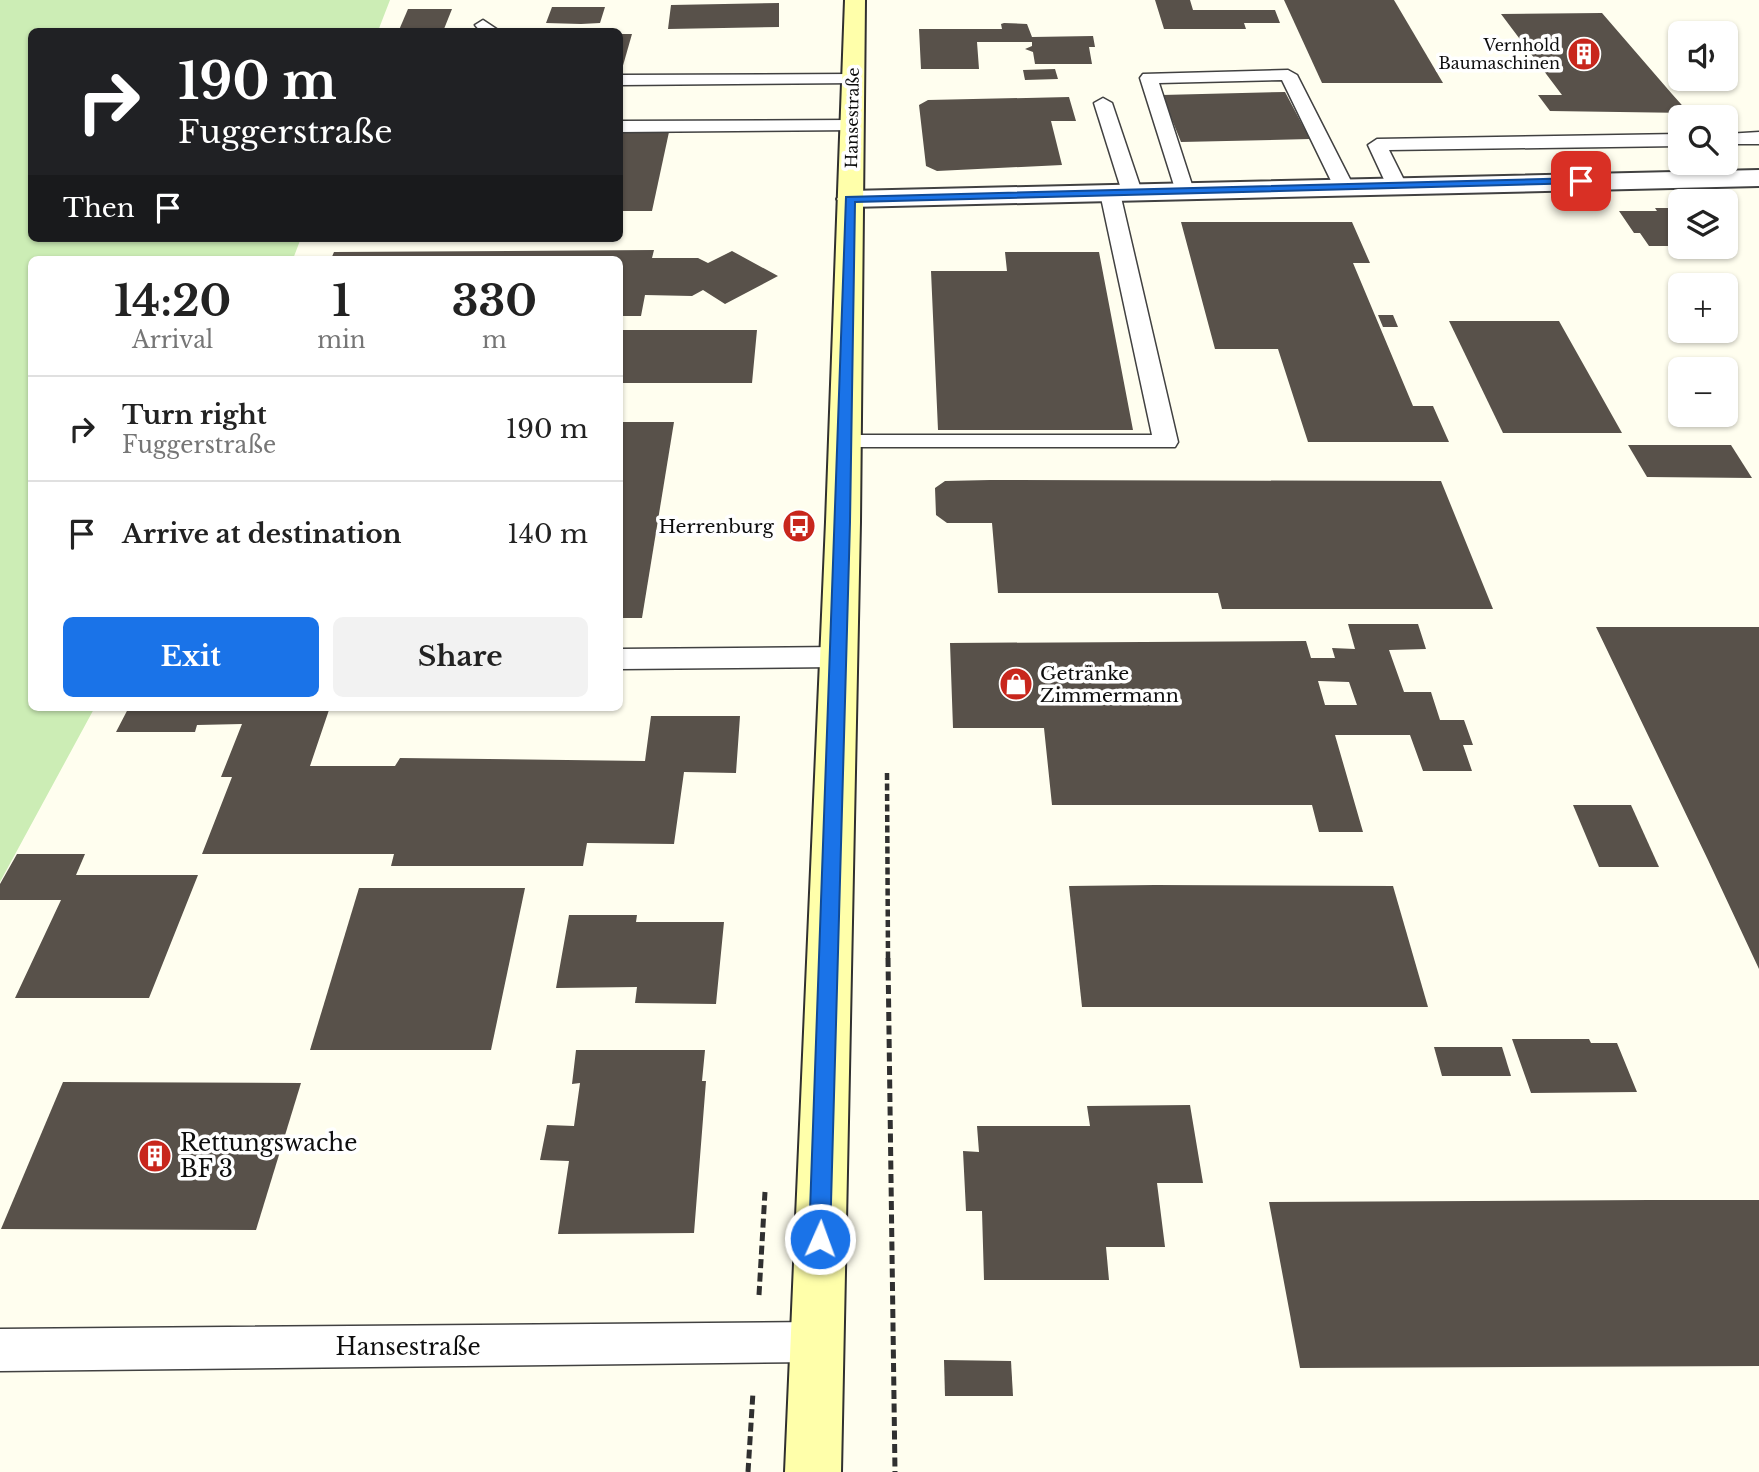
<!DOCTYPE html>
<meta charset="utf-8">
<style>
body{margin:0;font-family:"Libre Baskerville",serif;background:#f2f2f2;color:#222;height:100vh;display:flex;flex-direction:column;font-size:26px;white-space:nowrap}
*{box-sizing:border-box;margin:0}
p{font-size:23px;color:#767676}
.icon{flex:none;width:38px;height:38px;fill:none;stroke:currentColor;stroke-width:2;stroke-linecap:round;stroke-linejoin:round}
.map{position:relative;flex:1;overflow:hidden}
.side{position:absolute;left:28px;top:256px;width:595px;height:455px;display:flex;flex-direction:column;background:#fff;border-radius:10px;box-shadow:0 2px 5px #0004}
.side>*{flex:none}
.banner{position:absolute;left:28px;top:28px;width:595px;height:214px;border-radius:10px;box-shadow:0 2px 5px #0004;background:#202124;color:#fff;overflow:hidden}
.fabs{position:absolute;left:1668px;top:21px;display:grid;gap:14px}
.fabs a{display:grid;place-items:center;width:70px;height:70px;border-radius:10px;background:#fff;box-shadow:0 2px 5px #0004;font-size:35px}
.pin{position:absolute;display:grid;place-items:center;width:60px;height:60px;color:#fff;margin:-30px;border-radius:14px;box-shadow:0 4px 10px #0006}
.me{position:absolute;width:77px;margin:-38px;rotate:2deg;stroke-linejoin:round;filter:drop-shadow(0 0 5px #0008)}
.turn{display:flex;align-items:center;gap:24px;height:147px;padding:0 35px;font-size:32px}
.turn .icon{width:91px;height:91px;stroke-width:2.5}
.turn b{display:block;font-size:49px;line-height:60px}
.then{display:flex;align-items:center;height:66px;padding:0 35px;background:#0003;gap:14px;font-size:26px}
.eta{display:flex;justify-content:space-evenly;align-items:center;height:119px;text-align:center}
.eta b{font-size:42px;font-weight:700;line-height:49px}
.button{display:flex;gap:14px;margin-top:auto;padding:14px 35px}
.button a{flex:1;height:80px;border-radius:10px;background:#1a73e8;color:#fff;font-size:28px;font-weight:700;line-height:80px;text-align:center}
.button a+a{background:#f2f2f2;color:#222}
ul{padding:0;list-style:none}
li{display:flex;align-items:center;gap:21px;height:105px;padding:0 35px;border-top:2px solid #e0e0e0}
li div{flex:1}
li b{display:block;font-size:26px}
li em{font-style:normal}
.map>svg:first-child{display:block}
.green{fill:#ccedb5}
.building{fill:#58514a;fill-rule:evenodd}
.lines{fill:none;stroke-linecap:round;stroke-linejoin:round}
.service-casing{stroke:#414141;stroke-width:3}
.minor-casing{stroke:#414141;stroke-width:4}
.secondary-casing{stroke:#303030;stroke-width:4}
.path-far1{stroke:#303030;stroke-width:4.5;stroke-dasharray:7 3.5;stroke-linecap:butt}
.path{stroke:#303030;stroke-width:5;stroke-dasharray:9 4.5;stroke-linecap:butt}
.service{fill:#fff;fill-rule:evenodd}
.minor{fill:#fff;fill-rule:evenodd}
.secondary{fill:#ffa;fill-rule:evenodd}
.route{fill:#1a73e8;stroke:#114b97;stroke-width:2}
.labels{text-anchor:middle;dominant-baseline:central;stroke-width:7;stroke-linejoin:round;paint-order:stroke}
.far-poi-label{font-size:16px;fill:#0e0e0e;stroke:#fff;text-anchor:end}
.far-street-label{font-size:16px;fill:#0e0e0e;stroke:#fff}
.poi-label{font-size:19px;fill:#0e0e0e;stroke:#fff;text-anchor:end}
.near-poi-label{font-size:23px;fill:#0e0e0e;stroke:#fff;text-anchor:start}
.near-street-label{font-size:23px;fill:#0e0e0e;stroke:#fff}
</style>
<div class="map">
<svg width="1759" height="1472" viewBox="0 0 1759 1472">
<rect width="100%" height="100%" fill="#fffeef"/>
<!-- green -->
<path class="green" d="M0,0H390L378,31L32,32V238H301L293,259H32V707H95L0,882Z"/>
<!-- building -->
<g class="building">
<path d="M1155,0H1190L1193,10H1275L1280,23H1244L1246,29H1164Z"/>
<path d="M1284,0H1394L1443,83H1322Z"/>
<path d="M779,3V27L668,29L671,5Z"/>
<path d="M552,7H605L600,23L581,24L546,23Z"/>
<path d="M408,9H452L444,29L399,30Z"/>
<path d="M1602,13L1672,94L1689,113L1550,111L1538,95H1562L1501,14Z"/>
<path d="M1004,23L1027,24L1032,37L1093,36L1095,47H1089L1092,64H1035L1033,52L1025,49L1032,46V42H977L979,69H921L919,29H1002L1001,24Z"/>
<path d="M620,34H632L620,76Z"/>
<path d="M1055,69L1058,79L1025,80L1023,70Z"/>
<path d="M1285,92L1310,139L1181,142L1162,95Z"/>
<path d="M1069,97L1076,121H1051L1062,165L937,171L926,166L919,105L928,100Z"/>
<path d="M620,132H669L652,211H620Z"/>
<path d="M1655,208H1680V246H1649L1640,233H1634L1619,211H1657Z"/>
<path d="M1181,222H1352L1370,263H1353L1413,406H1433L1449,442H1308L1278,349H1215Z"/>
<path d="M654,250L652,258H698L708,263L732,251L778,276L725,304L703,290L692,296L645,295L641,316H620V259H331L334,252Z"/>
<path d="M1005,252H1099L1133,430H938L931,271H1007Z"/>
<path d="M1378,315H1393L1398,327H1383Z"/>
<path d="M1449,321H1559L1622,433H1503Z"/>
<path d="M620,330H757L752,383H620Z"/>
<path d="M620,422H674L642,618H620Z"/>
<path d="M1628,445H1731L1752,478L1647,477Z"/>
<path d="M990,480L1441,481L1493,609H1222L1218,593H998L992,523H947L936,515L935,488L945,481Z"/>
<path d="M1348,624H1418L1426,649L1389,650L1404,692H1431L1440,720H1464L1473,745H1463L1472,771H1423L1410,735H1335L1363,832H1319L1312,805H1052L1044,728H953L950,643L1306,641L1311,658H1335L1332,648L1355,649ZM1318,681L1349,682L1357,705H1325Z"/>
<path d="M1596,627H1759V969L1708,860Z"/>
<path d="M129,707H330L310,766H395L400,758L645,761L651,716H740L736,773L684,772L674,844L587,843L583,866H391L394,854H202L232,777H221L242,724L197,725L195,732H116Z"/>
<path d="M1573,805H1631L1659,867H1599Z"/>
<path d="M17,854H85L76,875H198L149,998H15L61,900H0V884Z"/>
<path d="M1155,885L1393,886L1428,1007H1082L1069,886Z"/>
<path d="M359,888H525L491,1050H310Z"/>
<path d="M569,915H637L636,922H724L716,1004L635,1003L637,987L556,988Z"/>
<path d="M1512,1039H1589L1591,1043H1617L1637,1092L1531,1093Z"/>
<path d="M1434,1047H1502L1511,1076H1442Z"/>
<path d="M576,1050H705L702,1081H706L694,1233L558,1234L569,1161L540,1160L547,1125L574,1126L580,1083L572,1084Z"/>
<path d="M63,1082L301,1083L256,1230L1,1229Z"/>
<path d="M1190,1105L1203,1183H1157L1165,1247H1106L1109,1280H984L982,1211H966L963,1151L979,1152L977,1126H1090L1087,1106Z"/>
<path d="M1649,1200H1759V1366L1300,1368L1269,1202Z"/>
<path d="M944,1360L1011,1361L1013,1396H945Z"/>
</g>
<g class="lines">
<defs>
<g id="service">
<path d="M483,20L501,32H481L475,25Z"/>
<path d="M1288,70L1297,75L1354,187L1351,191H1337L1334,187L1282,80L1159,83L1194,191L1191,195H1177L1140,78L1143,74Z"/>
<path d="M853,74L862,79L859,83L620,85V75Z"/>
<path d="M1103,98L1112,103L1142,192L1139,196L1132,198L1122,192L1094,103Z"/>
<path d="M852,120L861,126L859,130L620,132V121Z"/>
<path d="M1759,132V144H1726V134Z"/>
<path d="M1680,134V146L1389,150L1407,186L1397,192L1387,186L1368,145L1377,139Z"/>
<path d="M1110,187L1120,193L1178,442L1175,447H837L834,442L837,437L846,435H1152L1100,193Z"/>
<path d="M838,647L848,650L852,657L848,664L838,667L620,669V649Z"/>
<path d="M817,1322L831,1328L837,1342L831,1356L817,1362L0,1371V1329Z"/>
</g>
<path id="minor" d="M1759,170V186L850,207L841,204L837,199L841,194L850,191Z"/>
<path id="secondary" d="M845,0H865L860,522L841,1472H785L826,522Z"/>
</defs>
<!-- service casing -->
<use href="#service" class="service-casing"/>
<!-- minor casing -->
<use href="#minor" class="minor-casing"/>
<!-- secondary casing -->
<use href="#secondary" class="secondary-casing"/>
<!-- path-far1 -->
<path class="path-far1" d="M887,773L888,959"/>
<!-- path -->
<g class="path">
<path d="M888,958L895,1472"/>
<path d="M759,1295L765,1192"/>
<path d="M748,1472L753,1392"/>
</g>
<!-- service -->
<use href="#service" class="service"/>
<!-- minor -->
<use href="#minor" class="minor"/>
<!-- secondary -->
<use href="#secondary" class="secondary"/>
</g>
<!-- route -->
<path class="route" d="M1581,178L1586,181L1585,183L855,202L850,522L830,1239L827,1247L820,1250L812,1247L809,1239L846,197Z"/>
<!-- icons -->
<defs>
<symbol id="building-disc" viewBox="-11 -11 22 22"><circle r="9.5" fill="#c8261c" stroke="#fff"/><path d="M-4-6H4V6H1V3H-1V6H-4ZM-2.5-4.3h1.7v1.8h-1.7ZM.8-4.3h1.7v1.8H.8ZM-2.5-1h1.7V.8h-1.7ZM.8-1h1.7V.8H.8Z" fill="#fff"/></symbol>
<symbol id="bus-disc" viewBox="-11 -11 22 22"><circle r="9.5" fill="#c8261c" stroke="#fff"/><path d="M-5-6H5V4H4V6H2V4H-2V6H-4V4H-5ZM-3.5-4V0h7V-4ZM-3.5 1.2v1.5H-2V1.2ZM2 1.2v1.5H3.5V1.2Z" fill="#fff"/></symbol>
<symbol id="shop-disc" viewBox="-11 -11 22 22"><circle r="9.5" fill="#c8261c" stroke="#fff"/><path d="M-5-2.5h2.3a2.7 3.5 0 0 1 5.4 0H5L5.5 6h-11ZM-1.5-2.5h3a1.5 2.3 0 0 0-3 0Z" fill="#fff"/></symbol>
</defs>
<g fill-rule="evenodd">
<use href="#building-disc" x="1565" y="35" width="38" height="38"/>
<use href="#bus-disc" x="780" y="507" width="38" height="38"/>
<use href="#shop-disc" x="997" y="665" width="38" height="38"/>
<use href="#building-disc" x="136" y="1137" width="38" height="38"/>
</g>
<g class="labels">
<!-- far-poi labels -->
<g class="far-poi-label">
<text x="1560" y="45">Vernhold<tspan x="1560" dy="18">Baumaschinen</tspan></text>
</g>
<!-- far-street labels -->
<g class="far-street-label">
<text transform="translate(852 118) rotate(-89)">Hansestraße</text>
</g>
<!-- poi labels -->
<g class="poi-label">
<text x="774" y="526">Herrenburg</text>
<text x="1040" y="673" text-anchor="start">Getränke<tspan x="1040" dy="22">Zimmermann</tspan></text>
</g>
<!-- near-poi labels -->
<g class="near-poi-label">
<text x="180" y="1143">Rettungswache<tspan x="180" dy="26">BF 3</tspan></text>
</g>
<!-- near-street labels -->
<g class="near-street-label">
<text x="408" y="1347">Hansestraße</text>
</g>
</g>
</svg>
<div class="fabs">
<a><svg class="icon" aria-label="sound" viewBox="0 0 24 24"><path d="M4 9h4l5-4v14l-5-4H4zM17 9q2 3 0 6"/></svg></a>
<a><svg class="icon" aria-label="search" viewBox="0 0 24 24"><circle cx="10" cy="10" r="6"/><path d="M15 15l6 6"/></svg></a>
<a><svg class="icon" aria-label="layers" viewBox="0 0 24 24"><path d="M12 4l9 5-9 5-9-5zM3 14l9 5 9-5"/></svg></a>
<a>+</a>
<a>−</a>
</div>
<div class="pin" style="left:1581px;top:181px;background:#d93025"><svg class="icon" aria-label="arrive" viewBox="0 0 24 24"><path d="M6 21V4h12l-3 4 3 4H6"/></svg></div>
<svg class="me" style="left:820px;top:1239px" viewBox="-20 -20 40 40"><circle r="17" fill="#1a73e8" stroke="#fff" stroke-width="3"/><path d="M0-11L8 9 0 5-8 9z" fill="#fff"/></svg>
<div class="banner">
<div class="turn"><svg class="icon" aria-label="right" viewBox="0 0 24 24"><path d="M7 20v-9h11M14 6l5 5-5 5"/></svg><div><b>190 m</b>Fuggerstraße</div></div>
<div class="then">Then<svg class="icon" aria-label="arrive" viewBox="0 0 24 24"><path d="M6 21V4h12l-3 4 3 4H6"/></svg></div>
</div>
<section class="side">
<div class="eta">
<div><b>14:20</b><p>Arrival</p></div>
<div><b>1</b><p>min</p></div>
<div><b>330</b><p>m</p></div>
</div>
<ul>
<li><svg class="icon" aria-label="right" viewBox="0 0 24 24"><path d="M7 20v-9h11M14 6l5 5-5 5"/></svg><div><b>Turn right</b><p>Fuggerstraße</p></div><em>190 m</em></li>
<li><svg class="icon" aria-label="arrive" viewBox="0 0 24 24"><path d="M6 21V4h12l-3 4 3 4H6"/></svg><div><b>Arrive at destination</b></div><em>140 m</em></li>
</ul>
<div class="button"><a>Exit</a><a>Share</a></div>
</section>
</div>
